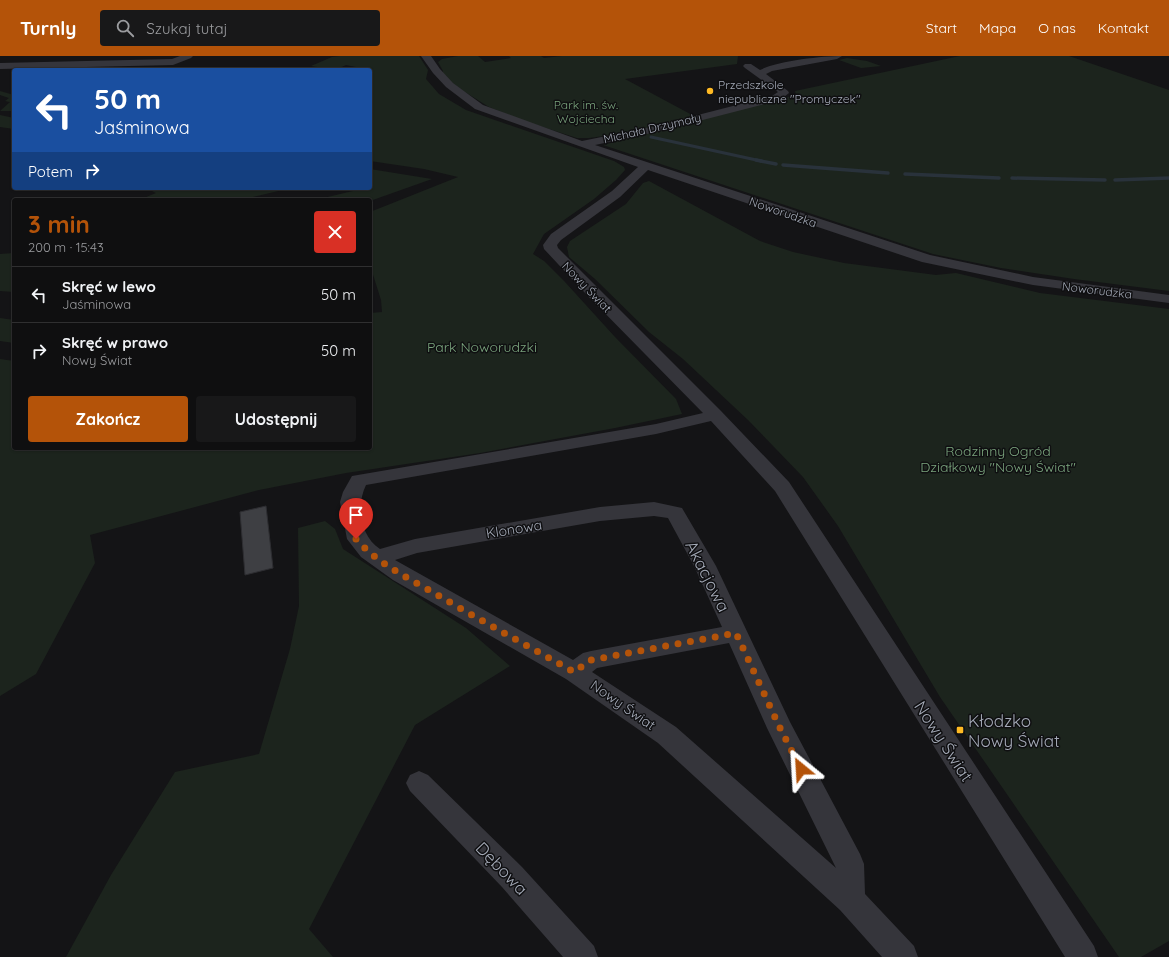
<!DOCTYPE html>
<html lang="pl">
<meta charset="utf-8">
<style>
body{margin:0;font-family:Quicksand,sans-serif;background:#181819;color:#f1f3f6;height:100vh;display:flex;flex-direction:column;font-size:15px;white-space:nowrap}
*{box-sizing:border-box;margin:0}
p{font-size:13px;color:#9b9c9f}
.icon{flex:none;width:22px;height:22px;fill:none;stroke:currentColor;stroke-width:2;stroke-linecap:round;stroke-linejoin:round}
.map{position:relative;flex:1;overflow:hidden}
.drawer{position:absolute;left:12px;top:142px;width:360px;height:252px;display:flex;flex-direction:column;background:#0f0f10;border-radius:4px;box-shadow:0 1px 3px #0004,0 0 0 1px #2f2f30}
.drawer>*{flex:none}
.guide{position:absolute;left:12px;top:12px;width:360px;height:122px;border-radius:4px;box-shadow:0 1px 3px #0004,0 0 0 1px #2f2f30;background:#1a4fa0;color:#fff;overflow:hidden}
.pin{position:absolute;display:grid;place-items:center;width:34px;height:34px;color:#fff;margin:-41px -17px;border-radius:50% 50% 50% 0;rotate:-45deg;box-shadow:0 0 4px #0007}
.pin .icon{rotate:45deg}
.me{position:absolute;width:44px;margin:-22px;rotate:333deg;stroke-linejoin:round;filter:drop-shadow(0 0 3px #0008)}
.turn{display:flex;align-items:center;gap:14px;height:84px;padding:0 16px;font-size:18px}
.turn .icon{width:52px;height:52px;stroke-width:2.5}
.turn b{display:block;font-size:28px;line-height:34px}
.then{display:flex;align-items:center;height:38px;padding:0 16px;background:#0003;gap:8px;font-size:15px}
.round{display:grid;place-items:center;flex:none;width:42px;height:42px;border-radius:4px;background:#181819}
.summary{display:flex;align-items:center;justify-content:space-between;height:68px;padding:0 16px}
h1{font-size:24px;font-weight:800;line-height:30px;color:#b45309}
.cta{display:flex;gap:8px;margin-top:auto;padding:8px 16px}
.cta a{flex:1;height:46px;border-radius:4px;background:#b45309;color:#fff;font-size:16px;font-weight:800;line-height:46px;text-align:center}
.cta a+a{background:#181819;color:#f1f3f6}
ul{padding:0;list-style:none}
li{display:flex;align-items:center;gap:12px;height:56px;padding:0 16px;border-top:1px solid #2f2f30}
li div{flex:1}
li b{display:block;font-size:15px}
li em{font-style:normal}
header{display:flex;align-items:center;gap:24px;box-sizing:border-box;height:56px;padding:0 20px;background:#b45309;color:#fff}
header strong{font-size:19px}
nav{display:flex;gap:22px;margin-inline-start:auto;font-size:14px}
.search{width:280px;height:36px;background:#181819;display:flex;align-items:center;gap:10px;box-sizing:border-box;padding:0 14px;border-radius:4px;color:#9b9c9f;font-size:15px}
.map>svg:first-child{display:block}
.green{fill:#1c241d}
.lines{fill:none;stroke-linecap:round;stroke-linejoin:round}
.stream-far1{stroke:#29323b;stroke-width:3}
.stream{stroke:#29323b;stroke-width:3.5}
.building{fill:#3e3f43;stroke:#2e2e32}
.minor{fill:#35353b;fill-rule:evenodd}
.route{stroke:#b45309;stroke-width:7;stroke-dasharray:0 12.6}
.poi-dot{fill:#ffba23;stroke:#0f0f11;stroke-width:1.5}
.labels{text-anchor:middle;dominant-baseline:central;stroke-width:3;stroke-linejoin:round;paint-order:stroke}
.far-poi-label{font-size:12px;fill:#a4aab7;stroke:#0f0f11;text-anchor:start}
.far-park-label{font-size:12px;fill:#7aa47d;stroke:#0f0f11}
.far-street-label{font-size:12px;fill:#a4aab7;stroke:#0f0f11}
.park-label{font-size:14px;fill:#7aa47d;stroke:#0f0f11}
.street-label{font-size:14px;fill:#a4aab7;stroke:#0f0f11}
.near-street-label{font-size:17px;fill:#a4aab7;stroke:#0f0f11}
.near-poi-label{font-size:17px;fill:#a4aab7;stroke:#0f0f11;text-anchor:start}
</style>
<header>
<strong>Turnly</strong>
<div class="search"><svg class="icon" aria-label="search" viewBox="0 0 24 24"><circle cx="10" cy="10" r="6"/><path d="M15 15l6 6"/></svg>Szukaj tutaj</div>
<nav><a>Start</a><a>Mapa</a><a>O nas</a><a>Kontakt</a></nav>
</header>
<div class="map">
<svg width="1169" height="901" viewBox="0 0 1169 901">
<rect width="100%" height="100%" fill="#141416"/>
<!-- green -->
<g class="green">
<path d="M340,0H419L428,14L426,23L439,38L466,54L614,105L624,111L625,114L616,124L594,143L544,178L533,198L544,205L565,226L615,281L676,343L682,358L615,372L480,397L346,417L259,434L90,479L95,507L36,618L0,640V303L14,305V392H370V257L382,256L381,244L370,209V156L458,121L424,113L370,105V24L371,23L370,14L346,9L335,14L311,10L332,1Z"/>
<path d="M458,0H478L485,6L511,2L509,0H541L544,2L562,0H738L737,8L625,23L694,60L633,76L589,82H577L521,64L489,51L457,31L443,18V15L438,6L442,3Z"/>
<path d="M960,0H1069L1169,34V235L1074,223L1001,212L933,198L603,89L796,39L795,35Z"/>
<path d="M847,2L867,5L881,10L861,12L839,4Z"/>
<path d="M0,35L14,39V55H0L10,46L5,45L9,42L0,39Z"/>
<path d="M0,59L14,62V73L0,71Z"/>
<path d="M370,113L432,123L370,145L315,144L357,134L358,132H370Z"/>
<path d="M649,125L760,185L793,196L844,207L936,219L956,217L1040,237L1169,253V885L1141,901H1119L940,641L838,470L803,421L748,364L683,303L649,276L595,223L569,201L567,191L570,185L626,148L643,127Z"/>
<path d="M146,132H291L240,144H139L156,137Z"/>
<path d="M14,197V236L0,235V198Z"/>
<path d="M0,262L14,264V287L0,285Z"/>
<path d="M325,465L335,473L343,493L466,572L510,610L415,669L309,873L333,901H66L111,819L175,716L259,698L290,593L299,550L298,472Z"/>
</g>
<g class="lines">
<!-- stream-far1 -->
<path class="stream-far1" d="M651,81L761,105"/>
<!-- stream -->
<g class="stream">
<path d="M756,104L776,108"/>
<path d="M783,109L888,117"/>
<path d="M905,118L999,122"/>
<path d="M1012,122L1105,124"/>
<path d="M1115,124L1169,122"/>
</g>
</g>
<!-- building -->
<path class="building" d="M266,450L273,512L245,519L240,456Z"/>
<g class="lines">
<!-- minor -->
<g class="minor">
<path d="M180,0H193L191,2L173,9L0,13V7L172,3Z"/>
<path d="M421,0H431L440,13L453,27L483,49L582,85L655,70L772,40L778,36L745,12L743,10L745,8H751L760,14C777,5 822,0 842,0L837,3L772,15L766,18L788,35L789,37L780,44L656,76L595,89L930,199L1033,221L1169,239V247L1033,229L922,206L648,114L620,141L561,184L557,189L558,192L721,355L789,426L1094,890L1098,901H1065L775,435L711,365L656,378L366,429C356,449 360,480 380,493L415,483L600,451L654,446L682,452L716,510L790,666L860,798L864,808L865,838L914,890L918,901H882L840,854L658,687L566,623L393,524L361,501L347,483L340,446L343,436L352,420L656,368L703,357L586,238L544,193L543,189L551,178L612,135L638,111L475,53L446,31L433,17ZM654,460L668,462L694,510L722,571L591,595L583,597L573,604L395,504L417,497L600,465ZM729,587L767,672L836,812L676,671L592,616L597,612Z"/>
<path d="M419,715L428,719L522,811L594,890L598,901H563L502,831L410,735L406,727L410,719Z"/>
</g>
</g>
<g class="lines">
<!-- route -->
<path class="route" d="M356,483C379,509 412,524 441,541C485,567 530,591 574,616L591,604L736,577L780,672L801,713"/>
</g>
<!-- markers -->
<g class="poi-dot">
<circle cx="710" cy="35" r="4"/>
<rect x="956" y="670" width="8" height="8" rx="2"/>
</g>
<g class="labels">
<!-- far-poi labels -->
<g class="far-poi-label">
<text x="718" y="28">Przedszkole<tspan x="718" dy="14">niepubliczne "Promyczek"</tspan></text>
</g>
<!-- far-park labels -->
<g class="far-park-label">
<text x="586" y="48">Park im. św.<tspan x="586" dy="14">Wojciecha</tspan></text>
</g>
<!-- far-street labels -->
<g class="far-street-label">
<text transform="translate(652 72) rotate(-13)">Michała Drzymały</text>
<text transform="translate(783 156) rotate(19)">Noworudzka</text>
<text transform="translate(587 231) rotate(46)">Nowy Świat</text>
<text transform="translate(1097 234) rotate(7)">Noworudzka</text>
</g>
<!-- park labels -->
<g class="park-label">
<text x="482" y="291">Park Noworudzki</text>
<text x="998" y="395">Rodzinny Ogród<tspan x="998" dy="16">Działkowy "Nowy Świat"</tspan></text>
</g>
<!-- street labels -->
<g class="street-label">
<text transform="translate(514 473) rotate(-9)">Klonowa</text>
<text transform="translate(623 649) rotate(35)">Nowy Świat</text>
</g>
<!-- near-street labels -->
<g class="near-street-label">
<text transform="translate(708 520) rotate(63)">Akacjowa</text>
<text transform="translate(944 685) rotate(57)">Nowy Świat</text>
<text transform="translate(502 812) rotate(46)">Dębowa</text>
</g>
<!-- near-poi labels -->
<g class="near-poi-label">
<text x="968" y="664">Kłodzko<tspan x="968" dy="20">Nowy Świat</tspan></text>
</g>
</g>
</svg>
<div class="pin" style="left:356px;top:483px;background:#d93025"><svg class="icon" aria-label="arrive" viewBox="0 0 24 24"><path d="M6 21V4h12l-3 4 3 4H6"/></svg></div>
<svg class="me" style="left:801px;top:713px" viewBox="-20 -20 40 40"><path d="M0-17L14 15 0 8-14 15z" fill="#b45309" stroke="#fff" stroke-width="4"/></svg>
<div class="guide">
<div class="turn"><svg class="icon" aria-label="left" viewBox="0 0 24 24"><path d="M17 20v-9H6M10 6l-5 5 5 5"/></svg><div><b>50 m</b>Jaśminowa</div></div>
<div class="then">Potem<svg class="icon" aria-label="right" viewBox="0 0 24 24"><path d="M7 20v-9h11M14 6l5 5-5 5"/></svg></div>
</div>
<section class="drawer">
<div class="summary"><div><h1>3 min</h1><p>200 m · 15:43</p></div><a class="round" style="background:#d93025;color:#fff"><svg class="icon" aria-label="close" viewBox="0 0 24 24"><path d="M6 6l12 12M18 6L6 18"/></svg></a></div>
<ul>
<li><svg class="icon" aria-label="left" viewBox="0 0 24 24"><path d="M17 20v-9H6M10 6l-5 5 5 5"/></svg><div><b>Skręć w lewo</b><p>Jaśminowa</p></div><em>50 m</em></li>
<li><svg class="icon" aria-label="right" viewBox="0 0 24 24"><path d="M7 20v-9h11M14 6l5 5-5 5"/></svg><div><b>Skręć w prawo</b><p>Nowy Świat</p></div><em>50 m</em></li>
</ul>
<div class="cta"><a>Zakończ</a><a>Udostępnij</a></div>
</section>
</div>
